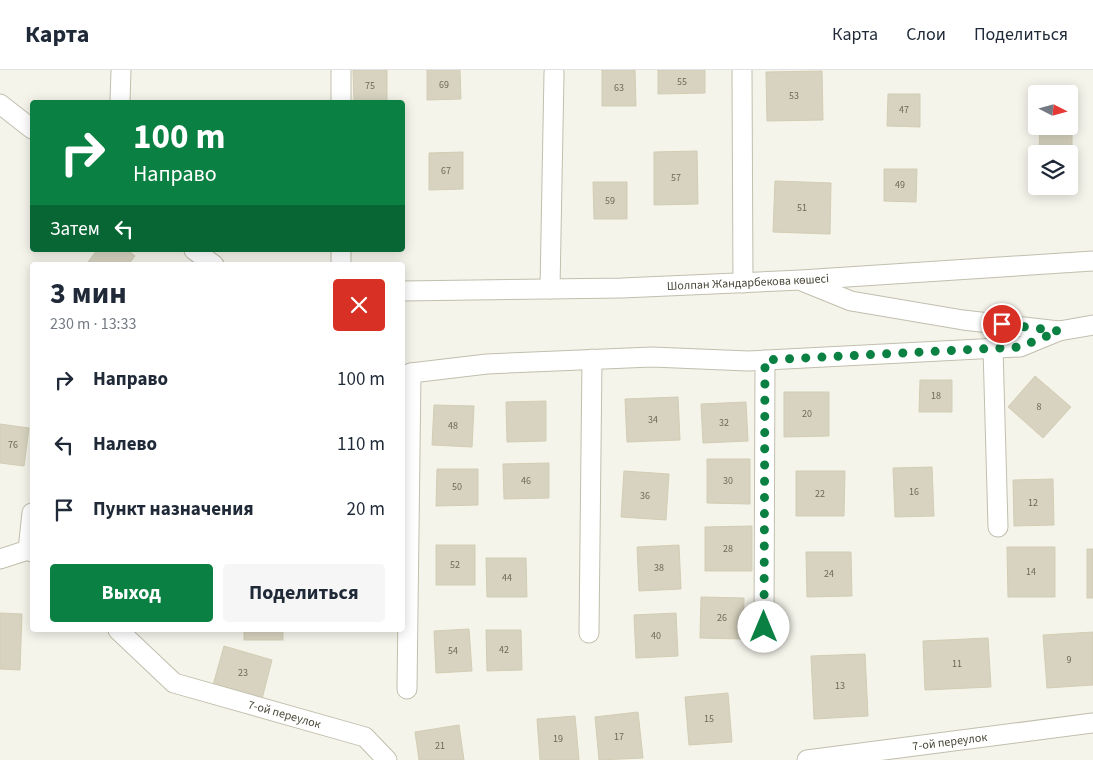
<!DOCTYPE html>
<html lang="ru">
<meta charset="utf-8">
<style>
body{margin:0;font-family:"Source Sans 3",sans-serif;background:#f6f6f7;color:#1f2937;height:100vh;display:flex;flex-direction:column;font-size:19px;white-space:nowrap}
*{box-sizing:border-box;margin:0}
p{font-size:16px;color:#747a83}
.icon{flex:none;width:28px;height:28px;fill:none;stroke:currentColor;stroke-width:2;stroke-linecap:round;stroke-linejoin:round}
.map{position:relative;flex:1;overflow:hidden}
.sheet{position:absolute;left:30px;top:192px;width:375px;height:370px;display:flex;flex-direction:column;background:#fff;border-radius:5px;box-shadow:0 2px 12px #0003}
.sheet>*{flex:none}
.top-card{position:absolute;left:30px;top:30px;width:375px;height:152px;border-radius:5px;box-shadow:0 2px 12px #0003;background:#0b8043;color:#fff;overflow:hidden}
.needle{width:32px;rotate:96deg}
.tools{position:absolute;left:1028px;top:15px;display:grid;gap:10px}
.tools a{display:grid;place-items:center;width:50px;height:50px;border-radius:5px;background:#fff;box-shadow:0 2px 12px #0003;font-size:25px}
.pin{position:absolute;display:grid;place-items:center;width:42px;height:42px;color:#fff;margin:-21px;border:2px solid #fff;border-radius:50%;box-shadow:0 1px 5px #0007}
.me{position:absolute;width:55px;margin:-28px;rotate:0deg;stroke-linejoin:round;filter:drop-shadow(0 0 4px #0008)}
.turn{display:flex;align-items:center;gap:18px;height:105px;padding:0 20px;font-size:22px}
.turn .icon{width:65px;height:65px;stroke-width:2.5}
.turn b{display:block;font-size:35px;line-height:42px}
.then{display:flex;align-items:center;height:48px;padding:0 20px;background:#0003;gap:10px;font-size:19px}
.round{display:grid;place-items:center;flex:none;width:52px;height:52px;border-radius:5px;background:#f6f6f7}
.head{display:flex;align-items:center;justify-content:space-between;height:85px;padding:0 20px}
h1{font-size:30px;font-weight:700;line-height:38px}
.cta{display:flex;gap:10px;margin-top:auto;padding:10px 20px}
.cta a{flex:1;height:58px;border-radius:5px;background:#0b8043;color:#fff;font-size:20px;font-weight:700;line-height:58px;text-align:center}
.cta a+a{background:#f6f6f7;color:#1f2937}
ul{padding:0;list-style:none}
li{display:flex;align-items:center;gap:15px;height:65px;padding:0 20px}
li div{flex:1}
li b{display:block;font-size:19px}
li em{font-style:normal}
header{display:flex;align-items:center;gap:30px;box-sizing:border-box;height:70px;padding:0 25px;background:#fff;border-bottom:1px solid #e0e1e3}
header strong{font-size:24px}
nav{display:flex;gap:28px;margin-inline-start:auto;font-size:18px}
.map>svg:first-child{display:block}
.building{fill:#d7d3c0;stroke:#d2cdb3}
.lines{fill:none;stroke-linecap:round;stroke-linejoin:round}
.minor-casing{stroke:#c1bfad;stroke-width:21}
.minor{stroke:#fff;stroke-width:19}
.route{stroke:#0b8043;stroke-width:9;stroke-dasharray:0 16.2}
.labels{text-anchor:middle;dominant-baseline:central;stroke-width:4.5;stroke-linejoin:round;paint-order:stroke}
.number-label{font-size:10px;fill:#6c6a5a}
.street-label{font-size:12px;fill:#494738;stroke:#fff}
</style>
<header>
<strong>Карта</strong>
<nav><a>Карта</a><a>Слои</a><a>Поделиться</a></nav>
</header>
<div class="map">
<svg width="1093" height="690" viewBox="0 0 1093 690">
<rect width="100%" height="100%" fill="#f5f4eb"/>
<!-- building -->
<g class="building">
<path d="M353,0H387V32H354Z"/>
<path d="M427,0H460L461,29L427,30Z"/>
<path d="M602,0H635L636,36H602Z"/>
<path d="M658,0H705V23L658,24Z"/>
<path d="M822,1L823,50L767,51L766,2Z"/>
<path d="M888,24H920V57L887,56Z"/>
<path d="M1069,50H1072V82H1039L1040,56H1069Z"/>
<path d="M697,81L698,134L654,135V82Z"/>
<path d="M463,82V119L429,120V83Z"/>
<path d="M884,99H917L916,132L884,131Z"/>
<path d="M775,111L831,113L830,164L773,162Z"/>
<path d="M593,112H627V149H594Z"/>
<path d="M97,180H128L135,186L128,195H92L88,192Z"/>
<path d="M1035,306L1071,337L1043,368L1008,337Z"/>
<path d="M920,310H952V342H919Z"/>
<path d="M784,322H829V366L784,367Z"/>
<path d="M678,327L680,370L627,372L625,329Z"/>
<path d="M546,331V371L507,372L506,332Z"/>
<path d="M746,332L748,371L703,373L701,334Z"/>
<path d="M434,335L474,336L472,377L432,375Z"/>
<path d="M0,354L29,358L24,396L0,393Z"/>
<path d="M707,389H750V434L707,433Z"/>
<path d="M549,393V428L504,429L503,394Z"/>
<path d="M932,397L934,446L895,447L893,398Z"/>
<path d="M437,399H478V435L436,436Z"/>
<path d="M624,401L669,404L666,450L621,447Z"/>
<path d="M796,401H845L844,446H796Z"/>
<path d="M1053,409L1054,455L1014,456L1013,410Z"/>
<path d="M752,456V501H705V457Z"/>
<rect x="436" y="475" width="39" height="40"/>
<path d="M679,475L681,519L639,521L637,477Z"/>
<path d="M1007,477H1055V527H1008Z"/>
<rect x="1087" y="479" width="6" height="49"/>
<path d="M806,482H851L852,526L807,527Z"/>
<path d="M486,488H526L527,527H487Z"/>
<path d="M701,527L744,528L743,569L700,568Z"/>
<path d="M0,543L22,544L20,600L0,599Z"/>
<path d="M676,543L678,586L636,588L634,545Z"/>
<path d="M469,559L472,601L436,603L434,561Z"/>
<rect x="244" y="560" width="39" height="10"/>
<path d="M486,560H521L522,600L487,601Z"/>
<path d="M1093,562V615L1047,618L1043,565Z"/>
<path d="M988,568L991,617L925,620L923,571Z"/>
<path d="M224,576L272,590L262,629L213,615Z"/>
<path d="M865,584L868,646L814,649L811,586Z"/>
<path d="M728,623L732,672L689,675L685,627Z"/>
<path d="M638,642L643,688L599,690L595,647Z"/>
<path d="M575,646L579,690H540L537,649Z"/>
<path d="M459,655L464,690H419L415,662Z"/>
</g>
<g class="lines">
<defs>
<g id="minor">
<path d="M341,0V32"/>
<path d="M742,0L743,213"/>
<path d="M120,32L121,0"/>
<path d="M0,34L32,59"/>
<path d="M194,180L214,195"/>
<path d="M341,180V195"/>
<path d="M804,212L851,231L963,250L1059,261L1093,255"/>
<path d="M550,219L554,3"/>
<path id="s1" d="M402,221L622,218L801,210L1093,191"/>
<path d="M993,278L998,457"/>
<path d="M402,307L411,303L487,294L652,287L748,291L1020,277L1059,261"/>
<path d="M28,480L32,443"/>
<path d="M0,489L28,480L32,482"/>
<path d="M764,557L765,290"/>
<path id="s2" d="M118,560L174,613L365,667L387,690"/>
<path d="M589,563L592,289"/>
<path d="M407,619L411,303"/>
<path id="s3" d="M807,690L1093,653"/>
</g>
</defs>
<!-- minor casing -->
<use href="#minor" class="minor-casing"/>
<!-- minor -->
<use href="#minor" class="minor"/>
</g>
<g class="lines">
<!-- route -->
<path class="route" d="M764,557L765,290L1020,277L1059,261L1002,254"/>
</g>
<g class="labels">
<!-- number labels -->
<g class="number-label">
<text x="682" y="12">55</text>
<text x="444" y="15">69</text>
<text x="370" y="16">75</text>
<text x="619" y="18">63</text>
<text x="794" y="26">53</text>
<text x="904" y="40">47</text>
<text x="446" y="101">67</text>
<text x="676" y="108">57</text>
<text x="900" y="115">49</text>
<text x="610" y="131">59</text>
<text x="802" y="138">51</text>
<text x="936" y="326">18</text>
<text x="1039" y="337">8</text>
<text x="807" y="344">20</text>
<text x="653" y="350">34</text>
<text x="724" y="353">32</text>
<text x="453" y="356">48</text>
<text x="13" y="375">76</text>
<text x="526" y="411">46</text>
<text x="728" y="411">30</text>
<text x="457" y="417">50</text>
<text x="914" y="422">16</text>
<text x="820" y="424">22</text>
<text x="645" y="426">36</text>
<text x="1033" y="433">12</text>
<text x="728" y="479">28</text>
<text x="455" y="495">52</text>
<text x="659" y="498">38</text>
<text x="1031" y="502">14</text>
<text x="829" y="504">24</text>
<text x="507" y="508">44</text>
<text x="722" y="548">26</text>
<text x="656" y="566">40</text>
<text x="504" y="580">42</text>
<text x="453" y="581">54</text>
<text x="1069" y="590">9</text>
<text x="957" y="594">11</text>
<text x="243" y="603">23</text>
<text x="840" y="616">13</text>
<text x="709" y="649">15</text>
<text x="619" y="667">17</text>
<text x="558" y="669">19</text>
<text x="440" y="676">21</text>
</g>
<!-- street labels -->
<g class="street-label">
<text stroke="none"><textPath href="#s1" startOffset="346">Шолпан Жандарбекова көшесі</textPath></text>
<text stroke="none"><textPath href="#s2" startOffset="192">7-ой переулок</textPath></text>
<text stroke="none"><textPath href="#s3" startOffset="144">7-ой переулок</textPath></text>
</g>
</g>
</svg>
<div class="tools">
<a><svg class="needle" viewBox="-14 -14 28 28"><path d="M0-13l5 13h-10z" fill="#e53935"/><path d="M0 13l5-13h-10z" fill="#747a83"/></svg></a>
<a><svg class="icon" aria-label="layers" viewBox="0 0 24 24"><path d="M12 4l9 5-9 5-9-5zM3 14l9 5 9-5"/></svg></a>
</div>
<div class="pin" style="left:1002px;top:254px;background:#d93025"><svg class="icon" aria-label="arrive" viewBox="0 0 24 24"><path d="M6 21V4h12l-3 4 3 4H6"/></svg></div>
<svg class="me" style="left:764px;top:557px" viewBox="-20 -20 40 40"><circle r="19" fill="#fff"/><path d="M0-13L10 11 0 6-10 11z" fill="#0b8043"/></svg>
<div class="top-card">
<div class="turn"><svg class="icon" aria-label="right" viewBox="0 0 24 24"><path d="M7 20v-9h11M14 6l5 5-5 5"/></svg><div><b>100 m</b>Направо</div></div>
<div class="then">Затем<svg class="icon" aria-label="left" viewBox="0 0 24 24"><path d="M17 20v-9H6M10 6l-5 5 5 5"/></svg></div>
</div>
<section class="sheet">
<div class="head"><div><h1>3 мин</h1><p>230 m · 13:33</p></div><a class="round" style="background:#d93025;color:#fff"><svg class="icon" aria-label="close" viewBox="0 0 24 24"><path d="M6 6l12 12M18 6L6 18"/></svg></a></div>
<ul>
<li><svg class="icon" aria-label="right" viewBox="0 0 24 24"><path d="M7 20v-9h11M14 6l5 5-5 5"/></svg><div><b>Направо</b></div><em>100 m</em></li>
<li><svg class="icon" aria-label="left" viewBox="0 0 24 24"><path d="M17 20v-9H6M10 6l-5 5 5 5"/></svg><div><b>Налево</b></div><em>110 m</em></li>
<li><svg class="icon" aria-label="arrive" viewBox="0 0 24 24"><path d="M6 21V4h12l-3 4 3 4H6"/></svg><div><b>Пункт назначения</b></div><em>20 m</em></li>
</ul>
<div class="cta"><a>Выход</a><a>Поделиться</a></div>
</section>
</div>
